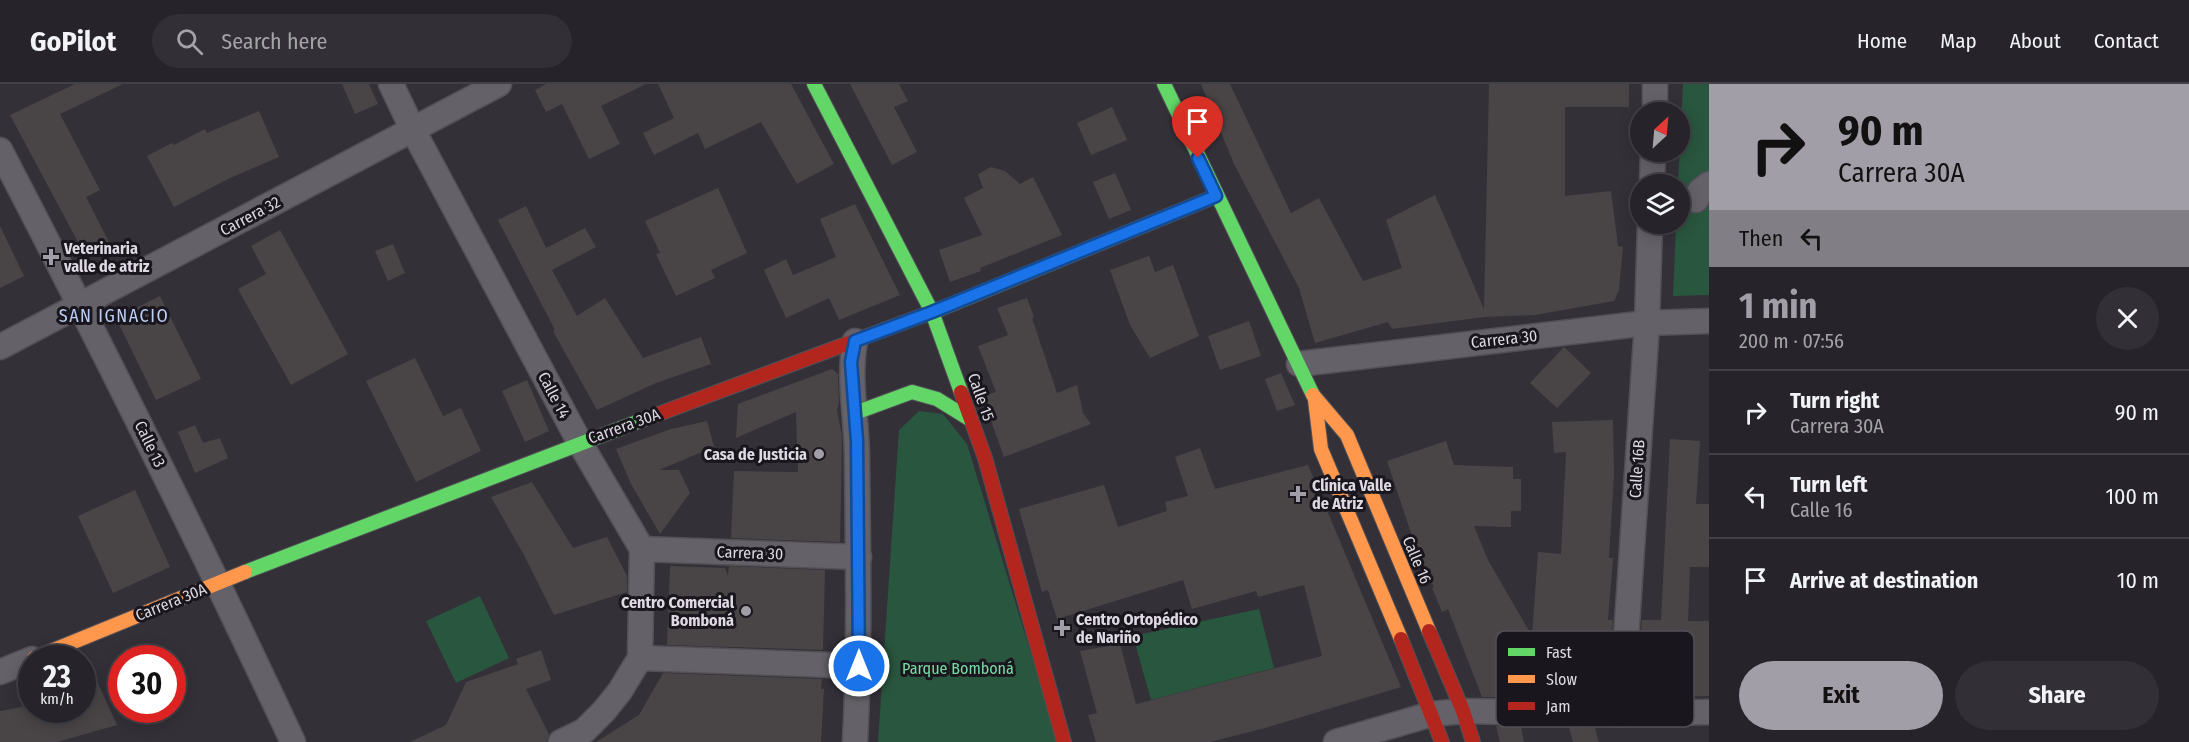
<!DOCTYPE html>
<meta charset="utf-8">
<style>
body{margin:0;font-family:"Fira Sans Condensed",sans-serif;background:#323036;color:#f1f3f6;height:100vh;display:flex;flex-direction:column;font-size:22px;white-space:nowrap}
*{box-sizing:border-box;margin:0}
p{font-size:20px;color:#a4a4a8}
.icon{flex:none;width:33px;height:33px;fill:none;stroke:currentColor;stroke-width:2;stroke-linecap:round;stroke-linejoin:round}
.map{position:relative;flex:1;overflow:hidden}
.panel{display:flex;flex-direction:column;background:#26242a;width:480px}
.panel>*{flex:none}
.top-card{background:#a29ea7;color:#111;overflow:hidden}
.needle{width:39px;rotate:26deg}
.controls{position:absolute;left:1630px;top:18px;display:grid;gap:12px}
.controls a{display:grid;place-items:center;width:60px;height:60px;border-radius:50%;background:#26242a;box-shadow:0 3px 15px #0003,0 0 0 2px #424147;font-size:30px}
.speed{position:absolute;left:18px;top:561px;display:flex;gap:12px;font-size:30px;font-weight:700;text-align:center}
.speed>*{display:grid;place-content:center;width:78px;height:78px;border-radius:50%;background:#26242a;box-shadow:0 3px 15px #0003,0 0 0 2px #424147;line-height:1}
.speed small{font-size:15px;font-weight:400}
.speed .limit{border:9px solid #d22;background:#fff;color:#111}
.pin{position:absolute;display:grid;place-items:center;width:51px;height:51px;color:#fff;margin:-62px -26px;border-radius:50% 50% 50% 0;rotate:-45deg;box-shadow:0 0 6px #0007}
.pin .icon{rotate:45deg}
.me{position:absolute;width:66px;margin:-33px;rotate:0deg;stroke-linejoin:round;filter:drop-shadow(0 0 4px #0008)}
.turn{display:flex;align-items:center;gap:21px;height:126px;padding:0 30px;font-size:27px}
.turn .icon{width:78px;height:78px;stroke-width:2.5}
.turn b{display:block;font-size:42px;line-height:51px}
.then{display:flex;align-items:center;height:57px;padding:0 30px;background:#0003;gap:12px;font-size:22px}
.round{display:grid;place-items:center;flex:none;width:63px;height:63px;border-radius:32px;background:#323036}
.overview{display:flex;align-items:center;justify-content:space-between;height:102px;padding:0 30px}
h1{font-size:36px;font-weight:700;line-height:45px;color:#a29ea7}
.primary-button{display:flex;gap:12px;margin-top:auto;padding:12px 30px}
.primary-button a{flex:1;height:69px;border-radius:36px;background:#a29ea7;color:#111;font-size:24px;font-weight:700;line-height:69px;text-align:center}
.primary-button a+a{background:#323036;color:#f1f3f6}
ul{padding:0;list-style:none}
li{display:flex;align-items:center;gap:18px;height:84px;padding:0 30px;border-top:2px solid #424147}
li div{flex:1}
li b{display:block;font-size:22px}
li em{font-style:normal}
header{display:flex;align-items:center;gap:36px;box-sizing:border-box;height:84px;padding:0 30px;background:#26242a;border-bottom:2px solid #424147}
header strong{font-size:28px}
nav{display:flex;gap:33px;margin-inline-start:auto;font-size:21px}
.search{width:420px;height:54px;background:#323036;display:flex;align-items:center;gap:15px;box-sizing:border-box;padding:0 21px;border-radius:33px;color:#a4a4a8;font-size:22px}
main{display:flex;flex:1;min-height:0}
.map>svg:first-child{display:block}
.green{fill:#29563e}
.building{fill:#494546}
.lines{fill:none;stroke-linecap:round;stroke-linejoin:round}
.street-casing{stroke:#524f56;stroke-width:27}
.fast-casing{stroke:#524f56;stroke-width:16}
.slow-casing{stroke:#524f56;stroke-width:16}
.jam-casing{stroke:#524f56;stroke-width:16}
.street{stroke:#646268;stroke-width:24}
.fast{stroke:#63d668;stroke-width:14}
.slow{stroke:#ff974d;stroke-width:14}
.jam{stroke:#b3261e;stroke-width:14}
.route-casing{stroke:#114b97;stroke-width:15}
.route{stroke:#1a73e8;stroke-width:10}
.poi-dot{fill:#a29ea7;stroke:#19161d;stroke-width:2}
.labels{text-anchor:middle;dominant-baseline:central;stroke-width:6;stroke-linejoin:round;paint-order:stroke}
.street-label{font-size:16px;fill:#ded9e3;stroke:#19161d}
.poi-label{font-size:16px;font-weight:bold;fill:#ded9e3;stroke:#19161d;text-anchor:start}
.park-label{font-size:16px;fill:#78dca4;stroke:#19161d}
.neighbourhood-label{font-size:18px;letter-spacing:1.5px;fill:#bccff7;stroke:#19161d}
.key{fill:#19161d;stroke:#545058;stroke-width:1.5}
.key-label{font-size:16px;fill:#ded9e3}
</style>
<header>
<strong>GoPilot</strong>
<div class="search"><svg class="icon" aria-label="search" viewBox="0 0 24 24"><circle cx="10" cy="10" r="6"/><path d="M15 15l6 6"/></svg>Search here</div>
<nav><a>Home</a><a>Map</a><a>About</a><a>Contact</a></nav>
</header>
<main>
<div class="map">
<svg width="1709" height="658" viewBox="0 0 1709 658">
<rect width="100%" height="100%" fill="#333038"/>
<!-- green -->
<g class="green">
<path d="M1683,0H1709V211L1673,212L1676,140H1680V100H1678Z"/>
<path d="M919,327L943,330L967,360L1058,658H878L899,346Z"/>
<path d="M480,512L509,574L456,599L426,537Z"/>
<path d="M1259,525L1274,584L1151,616L1133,552Z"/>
</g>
<!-- building -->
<g class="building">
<path d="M75,0H123L60,30L100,106L86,113L110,160L86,173L10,31Z"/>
<path d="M342,0H369L378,20L355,30Z"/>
<path d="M546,0H646L601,22L620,60L589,75L562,20L546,28L535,6Z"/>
<path d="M658,0H791L834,80L797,100L761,38L705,65L698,49L654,71L643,49L674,34Z"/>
<path d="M850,0H899L908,17L894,23L917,68L892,81Z"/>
<path d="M1201,0H1230L1291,129L1319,114L1363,197L1402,184L1386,136L1435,111L1484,225L1489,0H1629V23H1565V112L1611,107L1618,162L1623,163L1619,206L1614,217L1535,231L1485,233L1392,245L1388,238L1315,259L1299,204L1234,80Z"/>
<path d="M1112,23L1127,56L1091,71L1077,39Z"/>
<path d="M259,27L279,73L230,94L174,123L147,72L172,59L174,61L205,45L207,49Z"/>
<path d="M991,83L1005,87L1020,100L1033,93L1062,151L980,184L981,187L950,198L939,166L982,151L964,114L983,104L978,90Z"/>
<path d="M1115,89L1131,126L1109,135L1093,98Z"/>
<path d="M718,104L747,169L711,186L715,194L676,212L656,170L660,169L645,137Z"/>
<path d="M855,120L900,211L839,236L829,214L786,234L764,186L786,175L793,191L836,173L820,135Z"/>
<path d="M526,122L546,164L585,144L596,163L552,186L577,232L605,214L643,274L701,253L711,280L656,299L597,326L553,247L555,246L498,136Z"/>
<path d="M0,142L24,192L0,204Z"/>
<path d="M280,146L348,270L291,301L238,205L266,190L251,162Z"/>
<path d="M393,160L405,189L388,197L375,167Z"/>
<path d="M1149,172L1155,188L1173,181L1199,252L1150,274L1130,241L1110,186Z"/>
<path d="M160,212L201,295L156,316L116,234Z"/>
<path d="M1027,214L1034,233L1032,234L1057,309L1077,301L1083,329L1091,340L1004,373L982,312L996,308L978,262L1008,251L997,224Z"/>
<path d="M1249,237L1261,272L1220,286L1208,252Z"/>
<path d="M1564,263L1591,289L1557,324L1530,299Z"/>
<path d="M415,274L443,332L461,324L481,367L416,398L366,297Z"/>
<path d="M832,285L838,290L839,319L837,326L842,352L840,458L731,454L734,387L798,388L796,328L736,354L738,320Z"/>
<path d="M1281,289L1295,321L1277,327L1265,295Z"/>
<path d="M527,296L549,347L525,358L502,307Z"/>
<path d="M1613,336L1614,391L1609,474H1613L1608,536H1613L1608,615L1482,613L1448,525L1442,528L1432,504L1434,503L1417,467L1387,377L1446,357L1454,381L1513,383V395H1521V427H1511V443L1474,442L1488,476L1532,552L1538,468L1561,470L1566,368L1554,369L1552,338Z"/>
<path d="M707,337L714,363L659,386H679L690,409L660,450L631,400L616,365L671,345Z"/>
<path d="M195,341L203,359L220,354L228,374L195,389L178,348Z"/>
<path d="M1670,355L1700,357L1696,420H1709V483H1690L1688,537H1709V612L1636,613L1642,536H1661Z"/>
<path d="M1200,364L1215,405L1308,381L1401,603L1265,644L1210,658H1096L1088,631L1097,629L1080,567L1120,560L1136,620L1322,572L1304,501L1258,513L1256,507L1192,525L1183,496L1057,535L1048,506L1042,508L1019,425L1104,401L1118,443L1167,427L1165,418L1188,412L1175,373Z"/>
<path d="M532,398L573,464L607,453L627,492V508L554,531L524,471L491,413Z"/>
<path d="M135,406L170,483L113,509L78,432Z"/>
<path d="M670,482L725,484L728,492L729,482L825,486L823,566L667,561Z"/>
<path d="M541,566L551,596L526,605L549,650L547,658H410L446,641L466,598L518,580L516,575Z"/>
<path d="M86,573L117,641L57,658H0V627L32,621V626H82V574Z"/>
<path d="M663,589L822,595L821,605H824L821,658H596L639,631Z"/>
<path d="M1496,642H1521L1524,658H1500Z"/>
<path d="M1569,643L1595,644L1599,658H1573Z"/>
</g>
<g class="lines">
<defs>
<g id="street">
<path d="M391,0L413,46L580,359L642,465L640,574L620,607L604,627L584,647L561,658"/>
<path d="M1655,28V0"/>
<path d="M0,66C102,262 200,459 293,658"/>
<path d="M1652,100L1653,68"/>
<path d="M1696,116L1700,107L1709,100"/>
<path d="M855,257C848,296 857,335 857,375C858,469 860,564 855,658"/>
<path d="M0,263L499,0"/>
<path d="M1299,280L1647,239L1709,237"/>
<path d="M642,465L859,473"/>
<path d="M640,574L859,582"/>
<path d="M0,588L32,575"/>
<path d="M1621,630L1647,239L1650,140"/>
<path d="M1336,658L1432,630L1463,627L1621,630L1709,628"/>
</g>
<g id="fast">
<path d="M814,0L932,228L961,308"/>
<path d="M1164,0L1313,311"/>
<path d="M940,225L1216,112"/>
<path d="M855,329L912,308L937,315L971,336"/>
<path d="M245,488L645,335"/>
</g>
<g id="slow">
<path d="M1313,311L1347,351L1429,547"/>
<path d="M1315,316L1321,365L1401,555"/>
<path d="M34,574L245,488"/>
</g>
<g id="jam">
<path d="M961,308L985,374L1064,658"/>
<path d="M645,335L940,225"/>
<path d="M1429,547L1463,627L1473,658"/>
<path d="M1401,555L1442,658"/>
</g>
</defs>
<!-- street casing -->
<use href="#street" class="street-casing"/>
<!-- fast casing -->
<use href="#fast" class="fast-casing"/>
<!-- slow casing -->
<use href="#slow" class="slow-casing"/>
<!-- jam casing -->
<use href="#jam" class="jam-casing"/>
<!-- street -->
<use href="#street" class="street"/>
<!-- fast -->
<use href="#fast" class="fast"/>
<!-- slow -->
<use href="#slow" class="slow"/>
<!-- jam -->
<use href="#jam" class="jam"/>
</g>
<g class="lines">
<defs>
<path id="route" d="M859,582L857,357L851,278L855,257L932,228L1216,112L1198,74"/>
</defs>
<!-- route casing -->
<use href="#route" class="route-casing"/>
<!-- route -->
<use href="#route" class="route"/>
</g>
<!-- markers -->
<g class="poi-dot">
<path d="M48 164h6v6h6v6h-6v6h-6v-6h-6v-6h6z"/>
<circle cx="819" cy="370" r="6"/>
<path d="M1295 401h6v6h6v6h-6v6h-6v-6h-6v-6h6z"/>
<circle cx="746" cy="527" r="6"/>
<path d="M1059 535h6v6h6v6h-6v6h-6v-6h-6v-6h6z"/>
</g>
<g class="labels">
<!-- street labels -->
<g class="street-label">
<text transform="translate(250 132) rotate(-28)">Carrera 32</text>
<text transform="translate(1504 255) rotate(-6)">Carrera 30</text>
<text transform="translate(554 311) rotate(62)">Calle 14</text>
<text transform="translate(981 313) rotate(70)">Calle 15</text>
<text transform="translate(624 342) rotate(-20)">Carrera 30A</text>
<text transform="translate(150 360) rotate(64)">Calle 13</text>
<text transform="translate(1637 385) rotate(-86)">Calle 16B</text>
<text transform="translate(750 469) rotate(2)">Carrera 30</text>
<text transform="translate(1417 476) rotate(67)">Calle 16</text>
<text transform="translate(171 518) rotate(-22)">Carrera 30A</text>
</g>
<!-- poi labels -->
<g class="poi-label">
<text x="64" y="164">Veterinaria<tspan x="64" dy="18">valle de atriz</tspan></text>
<text x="807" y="370" text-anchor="end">Casa de Justicia</text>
<text x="1312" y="401">Clínica Valle<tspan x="1312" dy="18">de Atriz</tspan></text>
<text x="734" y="518" text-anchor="end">Centro Comercial<tspan x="734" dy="18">Bomboná</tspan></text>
<text x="1076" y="535">Centro Ortopédico<tspan x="1076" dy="18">de Nariño</tspan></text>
</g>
<!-- park labels -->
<g class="park-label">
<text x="958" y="584">Parque Bomboná</text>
</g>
<!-- neighbourhood labels -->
<g class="neighbourhood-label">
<text x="114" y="232">SAN IGNACIO</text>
</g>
</g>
<!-- legend -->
<rect x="1496" y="547" width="198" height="96" rx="9" class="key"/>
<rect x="1508" y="564" width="27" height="8" fill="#63d668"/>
<rect x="1508" y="591" width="27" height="8" fill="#ff974d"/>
<rect x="1508" y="618" width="27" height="8" fill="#b3261e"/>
<g class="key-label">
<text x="1546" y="574">Fast</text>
<text x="1546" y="601">Slow</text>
<text x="1546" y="628">Jam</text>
</g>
</svg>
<div class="controls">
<a><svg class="needle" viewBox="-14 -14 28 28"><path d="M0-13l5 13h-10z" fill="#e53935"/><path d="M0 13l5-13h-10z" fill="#a4a4a8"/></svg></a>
<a><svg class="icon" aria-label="layers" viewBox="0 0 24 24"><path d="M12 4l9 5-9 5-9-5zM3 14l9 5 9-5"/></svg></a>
</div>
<div class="speed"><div>23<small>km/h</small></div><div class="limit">30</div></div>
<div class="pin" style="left:1198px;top:74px;background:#d93025"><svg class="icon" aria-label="arrive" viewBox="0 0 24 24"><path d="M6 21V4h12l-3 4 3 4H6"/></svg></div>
<svg class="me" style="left:859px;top:582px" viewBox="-20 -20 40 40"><circle r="17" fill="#1a73e8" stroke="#fff" stroke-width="3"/><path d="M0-11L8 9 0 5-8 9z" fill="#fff"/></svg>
</div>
<section class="panel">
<div class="top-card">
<div class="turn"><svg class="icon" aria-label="right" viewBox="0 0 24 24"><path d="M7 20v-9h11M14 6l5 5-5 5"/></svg><div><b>90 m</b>Carrera 30A</div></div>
<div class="then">Then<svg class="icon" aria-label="left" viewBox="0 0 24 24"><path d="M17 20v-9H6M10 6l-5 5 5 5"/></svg></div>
</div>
<div class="overview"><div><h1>1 min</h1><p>200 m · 07:56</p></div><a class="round"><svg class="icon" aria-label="close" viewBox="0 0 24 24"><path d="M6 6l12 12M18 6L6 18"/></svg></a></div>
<ul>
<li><svg class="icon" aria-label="right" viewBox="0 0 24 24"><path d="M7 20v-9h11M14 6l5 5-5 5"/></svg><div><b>Turn right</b><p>Carrera 30A</p></div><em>90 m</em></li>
<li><svg class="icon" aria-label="left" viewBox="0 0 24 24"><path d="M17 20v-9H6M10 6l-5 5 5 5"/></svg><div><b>Turn left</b><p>Calle 16</p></div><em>100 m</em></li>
<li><svg class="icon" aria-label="arrive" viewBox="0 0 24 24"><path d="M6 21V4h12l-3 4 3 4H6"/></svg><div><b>Arrive at destination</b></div><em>10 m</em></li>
</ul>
<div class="primary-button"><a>Exit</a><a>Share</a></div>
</section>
</main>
